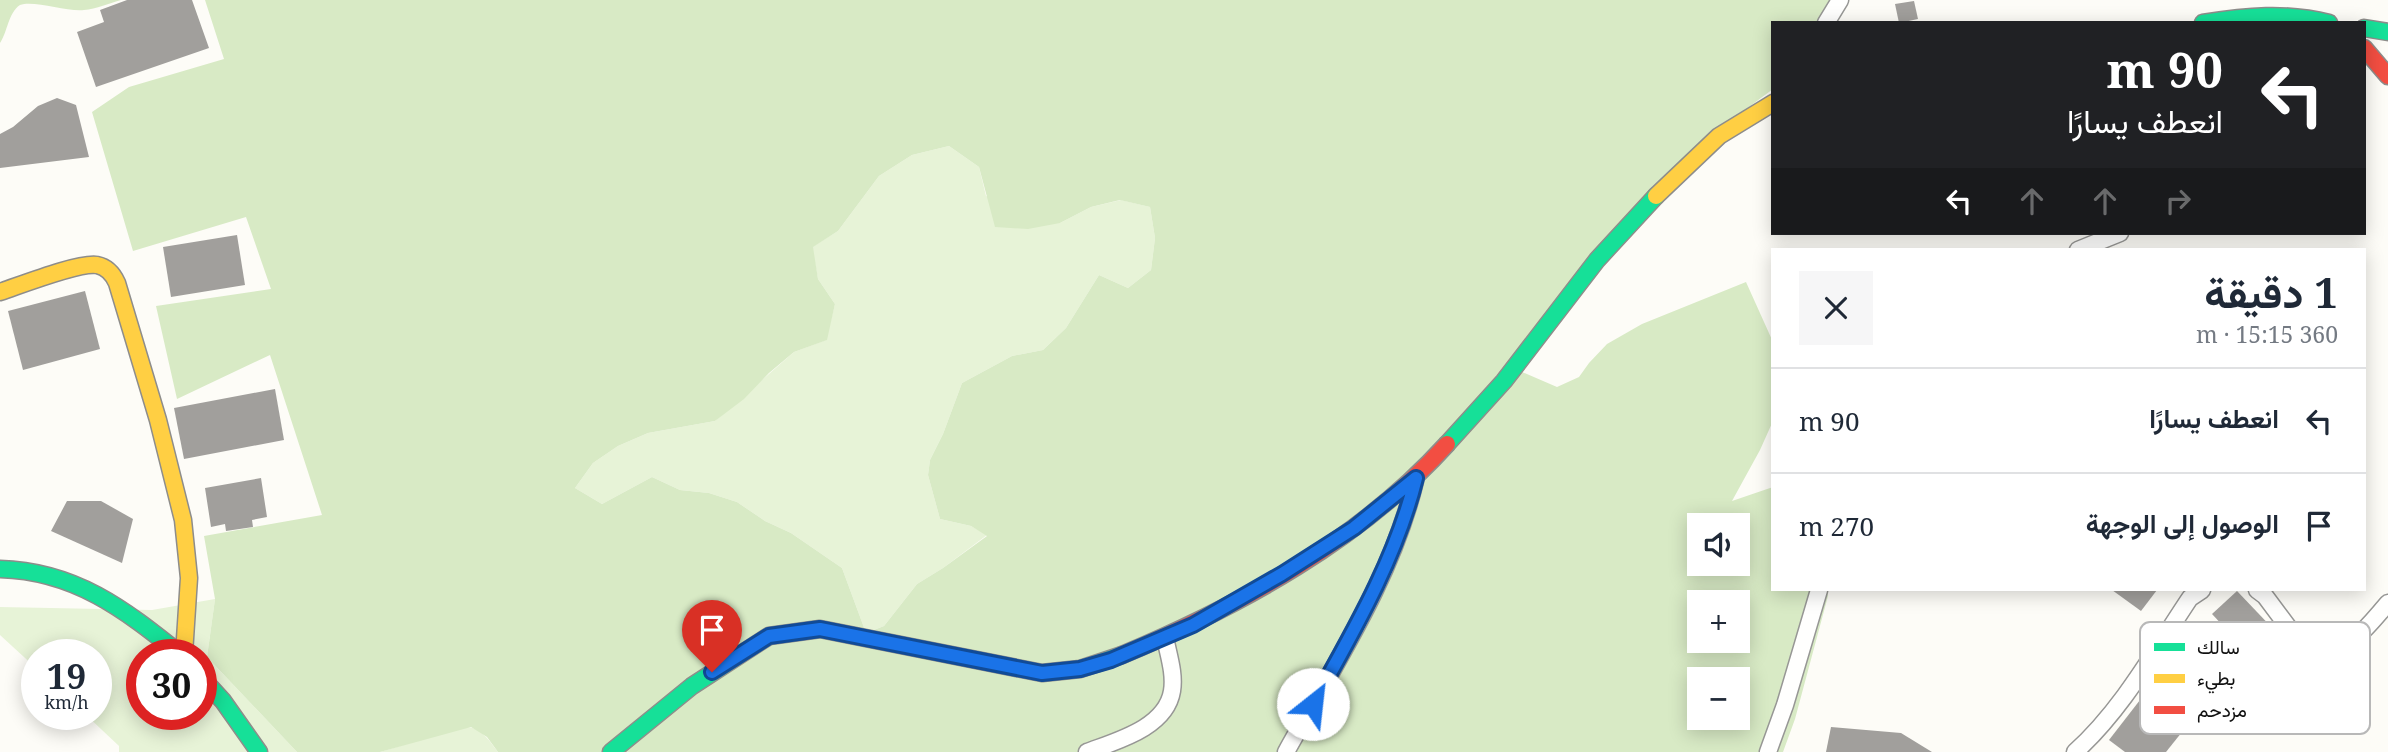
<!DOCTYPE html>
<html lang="ar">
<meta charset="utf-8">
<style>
body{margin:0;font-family:"Noto Serif",Vazirmatn,serif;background:#f6f6f7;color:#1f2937;direction:rtl;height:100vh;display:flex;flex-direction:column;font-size:26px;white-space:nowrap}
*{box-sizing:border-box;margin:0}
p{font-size:23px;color:#747a83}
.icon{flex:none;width:38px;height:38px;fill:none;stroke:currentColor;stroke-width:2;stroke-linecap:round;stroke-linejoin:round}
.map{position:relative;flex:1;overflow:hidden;direction:ltr}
.details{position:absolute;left:1771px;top:248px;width:595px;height:343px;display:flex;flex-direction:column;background:#fff;border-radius:0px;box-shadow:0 4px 18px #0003;direction:rtl}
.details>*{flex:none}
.hud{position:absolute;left:1771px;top:21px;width:595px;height:214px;border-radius:0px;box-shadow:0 4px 18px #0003;direction:rtl;background:#202124;color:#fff;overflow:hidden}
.controls{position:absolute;left:1687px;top:513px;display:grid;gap:14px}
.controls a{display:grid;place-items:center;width:63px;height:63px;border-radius:0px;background:#fff;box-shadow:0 4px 18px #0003;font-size:35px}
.speed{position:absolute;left:21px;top:639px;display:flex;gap:14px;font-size:35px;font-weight:700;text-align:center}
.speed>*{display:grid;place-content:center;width:91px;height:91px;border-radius:50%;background:#fff;box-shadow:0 4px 18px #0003;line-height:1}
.speed small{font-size:18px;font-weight:400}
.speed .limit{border:10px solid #d22;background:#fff;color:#111}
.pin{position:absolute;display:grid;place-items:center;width:60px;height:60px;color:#fff;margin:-72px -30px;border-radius:50% 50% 50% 0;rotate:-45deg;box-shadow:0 0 7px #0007}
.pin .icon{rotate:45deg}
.me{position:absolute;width:77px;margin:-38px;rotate:29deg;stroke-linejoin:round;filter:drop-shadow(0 0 5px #0008)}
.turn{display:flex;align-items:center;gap:24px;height:147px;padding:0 28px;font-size:32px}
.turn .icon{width:91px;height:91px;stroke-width:2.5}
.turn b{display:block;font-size:49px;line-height:60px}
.lanes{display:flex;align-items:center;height:66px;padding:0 28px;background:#0003;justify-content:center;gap:35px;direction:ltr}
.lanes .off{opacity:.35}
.round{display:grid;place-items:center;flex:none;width:74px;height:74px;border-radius:0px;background:#f6f6f7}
.summary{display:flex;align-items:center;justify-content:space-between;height:119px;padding:0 28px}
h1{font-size:42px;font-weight:700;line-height:52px}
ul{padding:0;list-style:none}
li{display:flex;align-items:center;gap:21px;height:105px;padding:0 28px;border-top:2px solid #e0e1e3}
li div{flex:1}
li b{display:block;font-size:26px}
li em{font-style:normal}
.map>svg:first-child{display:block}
.green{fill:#e7f3d7;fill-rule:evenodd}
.forest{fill:#d8eac5;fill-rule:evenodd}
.building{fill:#a19f9c}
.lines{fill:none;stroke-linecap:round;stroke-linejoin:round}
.street-casing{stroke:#979795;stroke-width:19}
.fast-casing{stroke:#8e8d8b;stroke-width:19}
.slow-casing{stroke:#8e8d8b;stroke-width:19}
.jam-casing{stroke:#8e8d8b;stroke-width:19}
.street{stroke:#fffffe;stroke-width:16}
.fast{stroke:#16e098;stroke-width:16}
.slow{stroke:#ffcf43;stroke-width:16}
.jam{stroke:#f24e42;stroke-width:16}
.route-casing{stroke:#114b97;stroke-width:18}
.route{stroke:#1a73e8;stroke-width:12}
.key{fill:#fff;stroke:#b8b8b8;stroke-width:2}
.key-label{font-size:19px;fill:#111}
</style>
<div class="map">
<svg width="2388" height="752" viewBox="0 0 2388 752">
<rect width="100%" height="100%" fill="#fdfcf7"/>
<!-- green -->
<g class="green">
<path d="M949,146L979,167L986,196L1060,223L1091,207L1121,200L1150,207L1155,238L1151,270L1128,288L1099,275L1066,328L1043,350L1012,356L962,383L943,434L930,460L928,475L940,519L971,526L987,535L943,568L917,584L884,626L866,633L842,568L791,533L765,521L737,502L709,493L680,490L652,477L602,504L575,488L593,463L618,446L648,433L715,421L794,352L826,340L835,304L818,279L812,247L838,231L879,176L912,155Z"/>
<path d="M215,599L207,657L297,752H119V746L85,714H96V654H37V669L0,635V607L152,610ZM142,654H201V714H142Z"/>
<path d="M464,727C480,726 489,740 498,752H380Z"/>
</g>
<!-- forest -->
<g class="forest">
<path d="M0,0H121C110,3 96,9 84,10C67,12 34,0 20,5C8,13 8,31 0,43Z"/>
<path d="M205,0H1834L1819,23H1773V89L1718,130L1515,369L1557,387L1579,377L1589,363L1607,344L1642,324L1746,282L1773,342V421L1760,450L1732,501L1773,487V590H1827L1828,596L1795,719L1783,752H498L487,737L471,727L380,752H297L207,657L215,599L204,536L322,515L270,355L177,399L156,306L271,289L246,217L133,251L92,112L129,87L224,59ZM949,146L979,167L995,227L1028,229L1060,223L1091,207L1120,200L1150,207L1155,238L1151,270L1128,288L1099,275L1066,328L1043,350L1012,356L962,383L943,434L930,460L928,475L940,519L971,526L987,536L943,568L917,584L884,626L866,633L842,568L791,533L765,521L737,502L709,493L680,490L652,477L602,504L575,488L593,463L618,446L648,433L715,421L744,399L769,373L794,352L827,340L835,304L818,279L813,247L838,231L879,176L912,155ZM1699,525H1738V564H1699ZM1699,602H1738V640H1699ZM1699,679H1738V718H1699Z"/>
</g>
<!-- building -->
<g class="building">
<path d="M127,0H192L209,48L96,87L77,32L104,22L100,10Z"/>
<path d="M1914,1L1918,19L1899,23L1895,4Z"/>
<path d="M57,98L76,105L89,157L0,168V134L13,127L38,106Z"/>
<path d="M237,235L245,285L171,297L163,247Z"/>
<path d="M85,291L100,349L23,370L8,311Z"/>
<path d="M275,389L284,440L184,459L174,408Z"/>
<path d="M261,478L267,517L252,520L253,527L226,531L225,524L211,527L205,488Z"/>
<path d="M67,501H101L133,519L122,563L51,531Z"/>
<path d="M2112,590H2157L2141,611Z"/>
<path d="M2237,591L2278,634L2253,658L2212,614Z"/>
<path d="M2140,700L2182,732L2166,752H2125L2109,740Z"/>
<path d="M1831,727L1901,733L1932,752H1826Z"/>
</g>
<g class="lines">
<defs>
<g id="street">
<path d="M1826,23L1840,0"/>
<path d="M2078,250L2120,233"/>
<path d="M2257,590L2265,596L2300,643L2319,655C2353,648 2366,628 2388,603"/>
<path d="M1087,752C1116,741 1166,728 1172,691C1175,673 1168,654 1165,637"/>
<path d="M1286,752C1334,665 1392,578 1415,481"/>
<path d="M1768,752L1785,705L1819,590"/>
<path d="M2075,752C2122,710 2155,650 2190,598L2202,590"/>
</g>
<g id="fast">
<path d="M2203,23C2246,16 2286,12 2329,23"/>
<path d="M2364,28L2388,32"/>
<path d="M1447,444L1504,381L1597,260L1656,196"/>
<path d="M0,569C75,571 124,609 180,654"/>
<path d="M201,677L223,701L259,752"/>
<path d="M611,752L692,686L769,636L820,629L1042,673L1080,669L1122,655"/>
</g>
<g id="slow">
<path d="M1656,196L1719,136L1773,103"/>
<path d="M0,292C21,285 79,262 97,265C107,267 113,274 117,283L158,420L183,520L189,578L184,654"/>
</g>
<g id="jam">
<path d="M2364,48L2388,76"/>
<path d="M1122,655C1241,605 1360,540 1447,444"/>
</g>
</defs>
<!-- street casing -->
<use href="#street" class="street-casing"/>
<!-- fast casing -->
<use href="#fast" class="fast-casing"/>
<!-- slow casing -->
<use href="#slow" class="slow-casing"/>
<!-- jam casing -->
<use href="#jam" class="jam-casing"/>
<!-- street -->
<use href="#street" class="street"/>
<!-- fast -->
<use href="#fast" class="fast"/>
<!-- slow -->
<use href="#slow" class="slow"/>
<!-- jam -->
<use href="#jam" class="jam"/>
</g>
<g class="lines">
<defs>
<path id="route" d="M712,672L769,636L820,629L1042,673L1080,669L1111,660L1193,625L1282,574L1354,528L1416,478C1396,559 1353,632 1313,704"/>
</defs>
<!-- route casing -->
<use href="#route" class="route-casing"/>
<!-- route -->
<use href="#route" class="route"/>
</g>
<!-- legend -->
<rect x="2140" y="622" width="230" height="112" rx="10" class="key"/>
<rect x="2154" y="643" width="31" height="8" fill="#16e098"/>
<rect x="2154" y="674" width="31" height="9" fill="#ffcf43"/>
<rect x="2154" y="706" width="31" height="8" fill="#f24e42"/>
<g class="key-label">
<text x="2197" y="654">سالك</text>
<text x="2197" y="685">بطيء</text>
<text x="2197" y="717">مزدحم</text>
</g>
</svg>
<div class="controls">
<a><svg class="icon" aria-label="sound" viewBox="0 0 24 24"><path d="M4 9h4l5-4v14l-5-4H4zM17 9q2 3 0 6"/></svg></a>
<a>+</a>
<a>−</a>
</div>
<div class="speed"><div>19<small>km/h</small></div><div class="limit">30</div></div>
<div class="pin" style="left:712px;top:672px;background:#d93025"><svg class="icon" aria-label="arrive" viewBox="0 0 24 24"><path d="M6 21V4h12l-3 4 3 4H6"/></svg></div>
<svg class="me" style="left:1313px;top:704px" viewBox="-20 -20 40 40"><circle r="19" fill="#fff"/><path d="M0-13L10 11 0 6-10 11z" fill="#1a73e8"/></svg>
<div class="hud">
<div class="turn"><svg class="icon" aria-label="left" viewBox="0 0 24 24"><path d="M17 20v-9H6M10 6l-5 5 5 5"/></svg><div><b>90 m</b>انعطف يسارًا</div></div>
<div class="lanes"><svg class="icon" aria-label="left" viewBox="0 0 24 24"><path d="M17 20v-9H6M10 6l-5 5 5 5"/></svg><svg class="icon off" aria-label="ahead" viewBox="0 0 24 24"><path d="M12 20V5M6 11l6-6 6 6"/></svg><svg class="icon off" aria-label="ahead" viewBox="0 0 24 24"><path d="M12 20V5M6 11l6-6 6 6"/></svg><svg class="icon off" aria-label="right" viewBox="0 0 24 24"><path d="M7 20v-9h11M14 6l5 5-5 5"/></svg></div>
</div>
<section class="details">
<div class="summary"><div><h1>1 دقيقة</h1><p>360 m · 15:15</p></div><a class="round"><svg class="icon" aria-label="close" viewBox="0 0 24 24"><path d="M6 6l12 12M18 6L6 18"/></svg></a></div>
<ul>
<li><svg class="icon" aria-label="left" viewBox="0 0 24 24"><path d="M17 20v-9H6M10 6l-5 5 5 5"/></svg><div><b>انعطف يسارًا</b></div><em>90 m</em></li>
<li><svg class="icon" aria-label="arrive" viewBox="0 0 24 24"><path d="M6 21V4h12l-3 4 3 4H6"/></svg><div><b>الوصول إلى الوجهة</b></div><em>270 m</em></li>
</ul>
</section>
</div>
